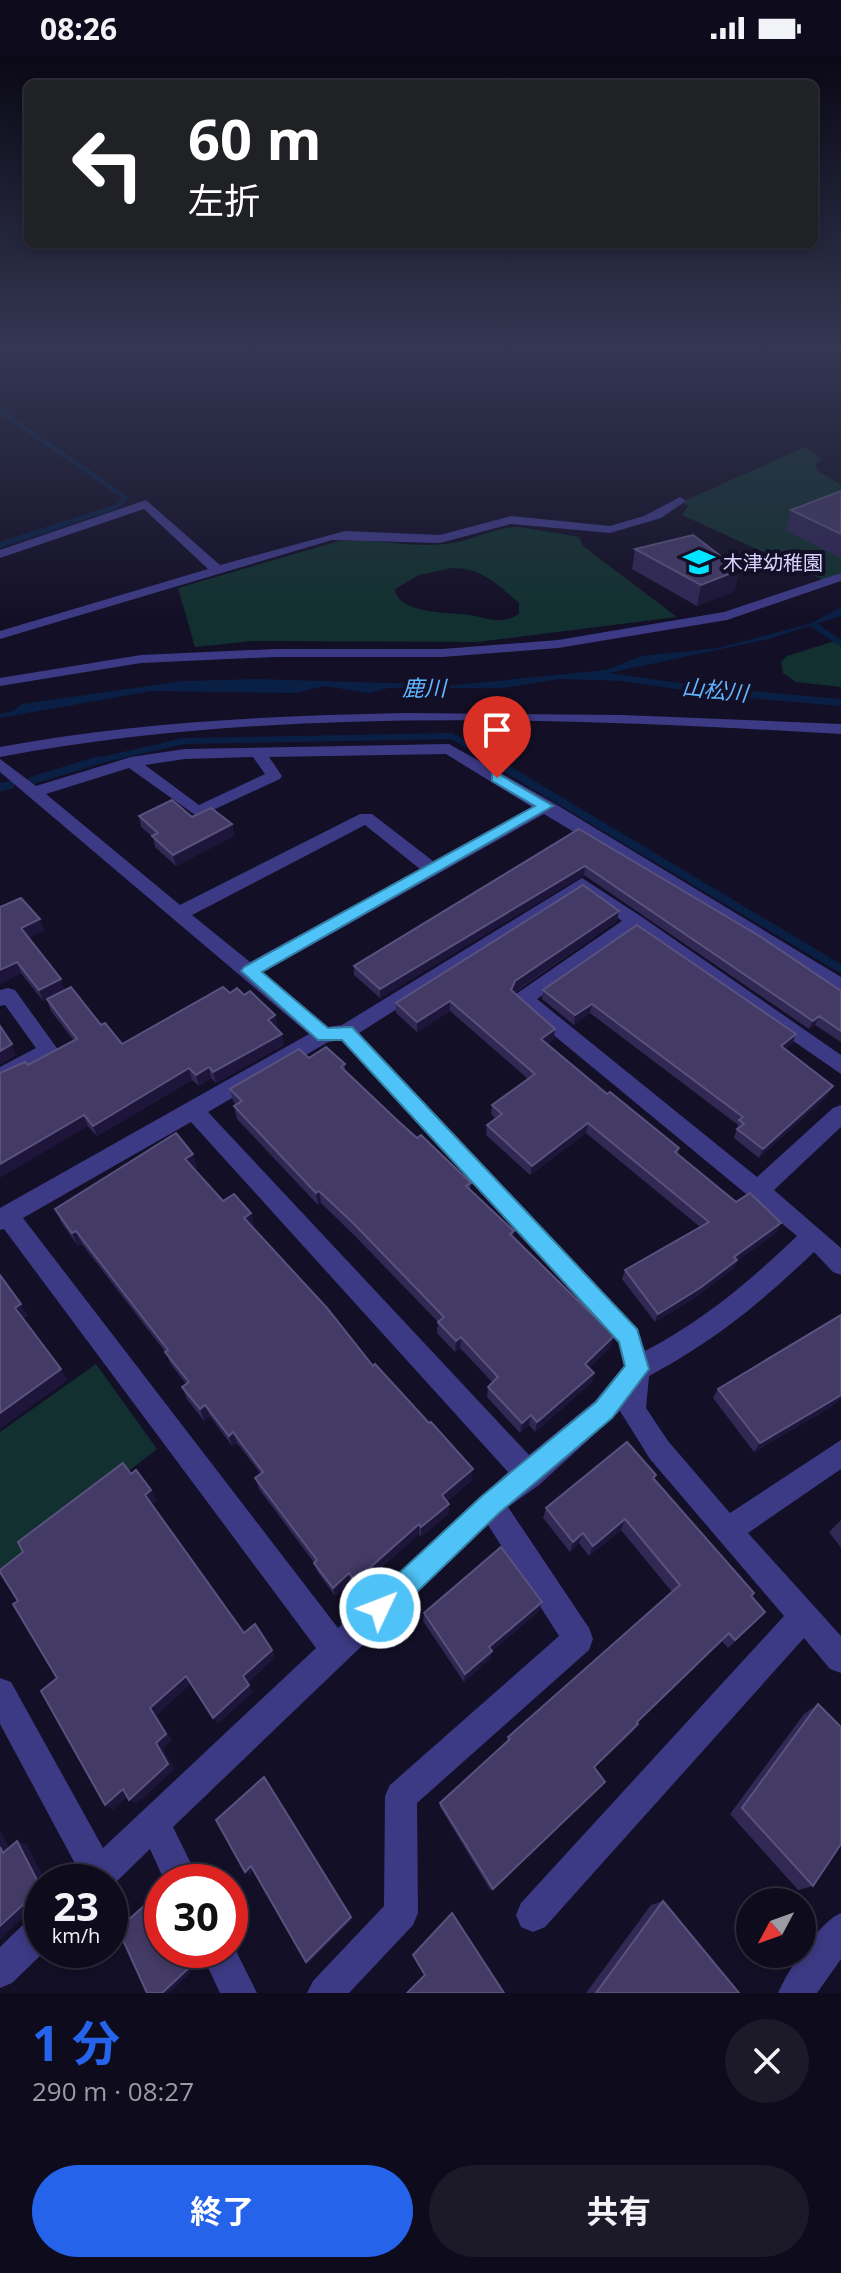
<!DOCTYPE html>
<html lang="ja">
<meta charset="utf-8">
<style>
body{margin:0;font-family:"Open Sans","Noto Sans JP",sans-serif;background:#1c1929;color:#f1f3f6;height:100vh;display:flex;flex-direction:column;font-size:30px;white-space:nowrap}
*{box-sizing:border-box;margin:0}
p{font-size:26px;color:#9b9ba3}
.icon{flex:none;width:44px;height:44px;fill:none;stroke:currentColor;stroke-width:2;stroke-linecap:round;stroke-linejoin:round}
.map{position:relative;height:1937px;overflow:hidden}
.sheet{display:flex;flex-direction:column;background:#0e0b1c;flex:1}
.sheet>*{flex:none}
.top-card{position:absolute;left:24px;top:24px;width:794px;height:168px;border-radius:12px;box-shadow:0 4px 12px #0003,0 0 0 2px #2e2b3b;background:#202124;color:#fff;overflow:hidden}
.needle{width:52px;rotate:229deg}
.tools{position:absolute;left:736px;top:1832px;display:grid;gap:16px}
.tools a{display:grid;place-items:center;width:80px;height:80px;border-radius:50%;background:#0e0b1c;box-shadow:0 4px 12px #0003,0 0 0 2px #2e2b3b;font-size:40px}
.speed{position:absolute;left:24px;top:1808px;display:flex;gap:16px;font-size:40px;font-weight:700;text-align:center}
.speed>*{display:grid;place-content:center;width:104px;height:104px;border-radius:50%;background:#0e0b1c;box-shadow:0 4px 12px #0003,0 0 0 2px #2e2b3b;line-height:1}
.speed small{font-size:20px;font-weight:400}
.speed .limit{border:12px solid #d22;background:#fff;color:#111}
.pin{position:absolute;display:grid;place-items:center;width:68px;height:68px;color:#fff;margin:-82px -34px;border-radius:50% 50% 50% 0;rotate:-45deg;box-shadow:0 0 8px #0007}
.pin .icon{rotate:45deg}
.me{position:absolute;width:88px;margin:-44px;rotate:47deg;stroke-linejoin:round;filter:drop-shadow(0 0 6px #0008)}
.turn{display:flex;align-items:center;gap:28px;height:168px;padding:0 32px;font-size:36px}
.turn .icon{width:104px;height:104px;stroke-width:2.5}
.turn b{display:block;font-size:56px;line-height:68px}
.round{display:grid;place-items:center;flex:none;width:84px;height:84px;border-radius:42px;background:#1c1929}
.summary{display:flex;align-items:center;justify-content:space-between;height:136px;padding:0 32px}
h1{font-size:48px;font-weight:700;line-height:60px;color:#2563eb}
.action{display:flex;gap:16px;margin-top:auto;padding:16px 32px}
.action a{flex:1;height:92px;border-radius:48px;background:#2563eb;color:#fff;font-size:32px;font-weight:700;line-height:92px;text-align:center}
.action a+a{background:#1c1929;color:#f1f3f6}
.status{display:flex;justify-content:space-between;align-items:center;height:56px;padding:0 40px;background:#0e0b1c;direction:ltr}
.status svg{height:22px;fill:currentColor}
.map>svg:first-child{display:block}
.green{fill:#12302f;fill-rule:evenodd}
.water{fill:#0a1f44}
.lines{fill:none;stroke-linecap:round;stroke-linejoin:round}
.stream-far2{stroke:#0a1f44;stroke-width:5}
.stream-far1{stroke:#0a1f44;stroke-width:6}
.stream{stroke:#0a1f44;stroke-width:8}
.minor{fill:#3d3a85;fill-rule:evenodd}
.wall{fill:#312854}
.shaded-wall{fill:#1d163a}
.building{fill:#433a66;stroke:#5a527e;stroke-width:2}
.route{fill:#4fc3f7;stroke:#337fa1;stroke-width:2}
.labels{text-anchor:middle;dominant-baseline:central;stroke-width:8;stroke-linejoin:round;paint-order:stroke}
.far-poi-label{font-size:20px;fill:#d9d4ff;stroke:#130f26;text-anchor:start}
.far-water-label{font-size:22px;font-style:italic;fill:#62b6ff;stroke:#130f26}
</style>
<div class="status"><b>08:26</b><svg viewBox="0 0 49 12"><path d="M0 12V9h3v3zM5 12V6h3v6zM10 12V3h3v9zM15 12V0h3v12zM26 1h20v11H26zM47 4h2v5h-2z"/></svg></div>
<div class="map">
<svg width="841" height="1937" viewBox="0 0 841 1937">
<rect width="100%" height="100%" fill="#130f26"/>
<!-- green -->
<g class="green">
<path d="M805,391L822,403L816,408L817,414L841,429V518L824,524L682,459L688,450L682,446Z"/>
<path d="M519,471L579,481L583,490L677,561L477,586L253,585L195,591L178,532L339,485C375,482 409,492 446,488C471,486 492,471 519,471ZM452,512C482,512 497,528 519,547V558C513,561 508,564 501,564C489,565 480,560 469,559C449,556 397,558 395,533L419,519Z"/>
<path d="M841,583V631L796,626L783,617L781,606L787,600Z"/>
<path d="M96,1308L157,1393L0,1515V1376Z"/>
</g>
<!-- water -->
<path class="water" d="M841,551V560L769,583L609,617L707,631L841,643V650L725,640L622,625L560,623L503,632H389L369,637L325,630L295,637L152,635L0,662V658L13,655L22,648L183,625L258,623L456,629L606,614L641,600L718,592L812,567Z"/>
<g class="lines">
<!-- stream-far2 -->
<path class="stream-far2" d="M0,355L126,442L116,451L54,471"/>
<!-- stream-far1 -->
<g class="stream-far1">
<path d="M0,489L61,469"/>
<path d="M814,569L841,587"/>
<path d="M93,706L184,685L452,680L495,706"/>
</g>
<!-- stream -->
<g class="stream">
<path d="M492,704L841,913"/>
<path d="M33,724L99,704"/>
<path d="M0,731L10,729"/>
</g>
<!-- minor -->
<g class="minor">
<path d="M680,441L686,445L661,462L610,477L511,468L440,487L332,484L0,583V575L208,513L144,453L0,502V494L146,444L220,509L345,475L440,479L511,460L610,470L644,460Z"/>
<path d="M841,517V525L727,564L558,592L442,601H275L141,607L0,630V622L141,599L275,593H442L558,584L724,556Z"/>
<path d="M404,657L622,659L841,668V678C567,662 270,650 0,701V691C134,666 268,660 404,657Z"/>
<path d="M449,688L552,746L841,921V937L544,758L262,917L328,971L342,969L582,822L642,861L841,999V1018L635,875L537,943L757,1121L833,1052L841,1049V1071L774,1134L841,1192V1219L833,1216L814,1196C759,1248 716,1284 649,1320L646,1352L668,1385L730,1457L841,1384V1413L748,1477L841,1580V1617L830,1613L804,1582L545,1871L533,1876L521,1871L516,1859L521,1847L784,1560L650,1403L620,1355L539,1429L508,1451L589,1572L593,1583L589,1594L417,1747L418,1857L413,1869L349,1937H307L313,1925L384,1850L385,1740L390,1729L559,1580L488,1469L173,1771L200,1826H165L150,1793L111,1831L110,1826H74L79,1815L0,1668V1622L11,1626L103,1792L316,1592L4,1173L0,1174V1152L309,978L0,716V703L36,730L131,701L185,693ZM446,698L532,751L433,805L372,758H360L180,849L46,738L129,712L198,761L280,723L282,720L269,701ZM253,701L265,718L199,749L145,709L185,703ZM365,769L420,813L250,906L192,859ZM582,836L622,865L516,938L513,943L516,948L797,1180C750,1225 703,1265 645,1295L638,1273L359,977ZM341,984L618,1287L624,1310L595,1345L529,1399L208,1056L328,986ZM191,1066L508,1416L338,1572L23,1162Z"/>
<path d="M8,932L15,934L59,995L56,1001L0,1028V1011L36,992L5,949L0,950V934Z"/>
<path d="M42,1857V1894H46L12,1927L0,1932V1891L30,1862Z"/>
<path d="M841,1857V1903L817,1937H778C788,1914 819,1866 841,1857Z"/>
<path d="M230,1883L257,1937H220L200,1894H230Z"/>
</g>
</g>
<!-- wall -->
<g class="wall">
<path d="M841,435V502L786,475L791,454Z"/>
<path d="M635,493L735,535L697,550L632,513Z"/>
<path d="M139,760L192,761L232,768L234,780L176,810L155,791L153,781L141,771Z"/>
<path d="M579,773L841,935V986L815,969L809,973L584,819L380,942L354,919V910Z"/>
<path d="M0,851L44,874L29,882L65,935L122,988L230,937L244,939L275,959L277,971H276L284,989L216,1027L211,1022L199,1030L192,1024L97,1080L28,1009L74,985L51,955L47,943L51,941L43,945L21,917L0,928Z"/>
<path d="M617,865L514,937L554,983L547,988L607,1038L679,1092L678,1098L736,1146L777,1176L737,1205L733,1213L696,1241L655,1266L622,1223L625,1214L700,1171L586,1077L530,1119L486,1079L487,1069L496,1063L491,1058L492,1049L528,1023L450,955L417,976L396,957V947Z"/>
<path d="M543,934L796,978L792,988L785,993L828,1039L759,1102L734,1082L738,1069L590,957L574,969L542,943Z"/>
<path d="M309,1002L345,1008V1015L398,1065L471,1127L470,1134L514,1175L513,1181L611,1291L589,1312L594,1317L591,1327L535,1376L529,1369L520,1377L487,1341L488,1331L492,1326L460,1292L455,1296L437,1277L438,1266L355,1180L321,1147L318,1149L237,1063L234,1050L236,1049L233,1045L230,1033Z"/>
<path d="M193,1098L197,1112L194,1114L223,1145L251,1157L254,1170L253,1171L472,1424L447,1445L449,1448L448,1458L421,1481L419,1478L357,1533L351,1526L335,1540L317,1515L315,1508L259,1433L255,1422L261,1418L237,1387L232,1390L210,1360L204,1365L187,1343L182,1331L186,1328L170,1307L166,1297L82,1188L78,1190L61,1166L55,1153Z"/>
<path d="M718,1333L831,1351L754,1396L713,1342Z"/>
<path d="M654,1423L754,1537L751,1540L757,1565L728,1592L722,1585L637,1667L633,1675L594,1712L491,1835L440,1751V1747L506,1687L508,1681L672,1536L621,1474L589,1500L579,1487L570,1496L543,1462L546,1452Z"/>
<path d="M841,1464V1492L829,1476Z"/>
<path d="M539,1555L492,1595L490,1603L464,1626L423,1565L424,1557Z"/>
<path d="M818,1648L813,1830L798,1834L730,1758L804,1658Z"/>
<path d="M663,1845L739,1937H586L651,1849Z"/>
</g>
<!-- shaded-wall -->
<g class="shaded-wall">
<path d="M739,514L735,535L697,550L701,529Z"/>
<path d="M232,768L234,780L176,810L173,799Z"/>
<path d="M585,810L584,819L380,942V933Z"/>
<path d="M619,855L617,865L514,936L510,945L511,934L515,925Z"/>
<path d="M40,863L44,874L26,884L21,872Z"/>
<path d="M17,906L21,917L0,928V914Z"/>
<path d="M61,923L65,935L43,945L39,934Z"/>
<path d="M450,945V955L417,976V966Z"/>
<path d="M592,948L590,957L574,969L575,959Z"/>
<path d="M275,959L277,971L269,975L268,964Z"/>
<path d="M819,960L815,969L809,973L813,965Z"/>
<path d="M555,973L554,983L540,993L541,983Z"/>
<path d="M282,978L284,989L216,1027L213,1016Z"/>
<path d="M796,978L792,988L777,999L781,990Z"/>
<path d="M12,988L16,999L0,1009V995Z"/>
<path d="M209,1011L211,1022L199,1030L196,1019Z"/>
<path d="M189,1012L192,1024L97,1080L93,1070Z"/>
<path d="M833,1030L828,1039L759,1102L763,1093Z"/>
<path d="M84,1059L88,1070L0,1122V1108Z"/>
<path d="M588,1067L586,1077L530,1119L532,1110Z"/>
<path d="M193,1098L197,1112L189,1117L185,1103Z"/>
<path d="M319,1135L321,1147L318,1149L316,1137Z"/>
<path d="M251,1157L254,1170L247,1175L244,1162Z"/>
<path d="M781,1167L777,1176L737,1205L733,1213L696,1241L655,1266L658,1258Z"/>
<path d="M76,1175L82,1188L78,1190L72,1177Z"/>
<path d="M21,1248L28,1260L22,1264L15,1252Z"/>
<path d="M614,1280L611,1291L582,1318L585,1308Z"/>
<path d="M461,1281L460,1292L455,1296L456,1285Z"/>
<path d="M61,1313L68,1324L0,1373V1357Z"/>
<path d="M594,1317L591,1327L535,1376L537,1366Z"/>
<path d="M841,1339V1343L831,1351L754,1396L760,1387Z"/>
<path d="M205,1349L210,1360L204,1365L200,1353Z"/>
<path d="M531,1359L529,1369L520,1377L522,1367Z"/>
<path d="M233,1376L237,1387L232,1390L229,1380Z"/>
<path d="M473,1413L472,1424L442,1449V1439Z"/>
<path d="M151,1434L157,1445L151,1449L145,1439Z"/>
<path d="M449,1448L448,1458L421,1481V1471Z"/>
<path d="M625,1463L621,1474L589,1500L593,1490Z"/>
<path d="M419,1468V1478L357,1533L355,1525Z"/>
<path d="M583,1477L579,1487L570,1496L573,1486Z"/>
<path d="M349,1517L351,1526L335,1540L333,1532Z"/>
<path d="M542,1546L539,1555L492,1595L490,1603L464,1626L465,1618L489,1591Z"/>
<path d="M729,1577L722,1585L631,1672L637,1666Z"/>
<path d="M272,1594L276,1601L247,1628L243,1620Z"/>
<path d="M186,1620L192,1627L157,1659L172,1684L163,1693L175,1713L136,1748L129,1744L156,1687L150,1652Z"/>
<path d="M249,1629L253,1636L218,1668L213,1662Z"/>
<path d="M264,1721L353,1863L309,1907L306,1906Z"/>
<path d="M123,1733L130,1738L113,1754L105,1749Z"/>
<path d="M0,1774L14,1801L3,1797L0,1791Z"/>
<path d="M17,1785L27,1789L46,1826H42V1843L0,1883V1870Z"/>
<path d="M251,1810L255,1813L250,1819L245,1816Z"/>
<path d="M185,1894H191L199,1909L169,1937H162Z"/>
</g>
<!-- building -->
<g class="building">
<path d="M841,435V478L791,454Z"/>
<path d="M693,479L739,514L701,529L635,493Z"/>
<path d="M172,744L192,761L211,752L232,768L173,799L152,780L158,777L139,760Z"/>
<path d="M579,773L761,881L841,935V975L819,960L813,965L585,810L380,933L354,910Z"/>
<path d="M583,829L619,855L515,925L511,934L555,973L541,983L607,1038L610,1036L679,1092L675,1096L736,1146L750,1137L781,1167L734,1201L737,1204L700,1232L658,1258L625,1214L709,1166L588,1067L532,1110L487,1069L502,1058L492,1049L535,1018L450,945L417,966L396,947Z"/>
<path d="M21,842L40,863L21,872L61,923L39,934L17,906L0,914V851Z"/>
<path d="M637,869L796,978L781,990L833,1030L763,1093L737,1073L744,1068L739,1064L743,1061L592,948L575,959L543,934Z"/>
<path d="M71,931L101,969L105,967L122,988L223,931L230,937L237,932L244,939L250,935L275,959L268,964L282,978L213,1016L209,1011L196,1019L189,1012L93,1070L84,1059L0,1108V1017L25,1006L28,1009L77,983L47,943Z"/>
<path d="M0,970L12,988L0,995Z"/>
<path d="M326,991L345,1008L341,1011L398,1065L417,1082L421,1079L471,1127L466,1130L514,1175L510,1178L614,1280L585,1308L594,1317L537,1366L531,1359L522,1367L488,1331L498,1321L461,1281L456,1285L438,1266L444,1261L354,1168L319,1135L316,1137L234,1050L242,1045L230,1033L299,993L309,1002Z"/>
<path d="M176,1077L193,1098L185,1103L223,1145L234,1138L251,1157L244,1162L327,1252L373,1310L375,1308L429,1367L431,1366L473,1413L442,1439L449,1448L421,1471L419,1468L355,1525L349,1517L333,1532L314,1507L317,1504L255,1422L263,1416L233,1376L229,1380L205,1349L200,1353L182,1331L189,1326L165,1296L168,1294L76,1175L72,1177L55,1153Z"/>
<path d="M0,1219L21,1248L15,1252L61,1313L0,1357Z"/>
<path d="M841,1259V1339L760,1387L718,1333Z"/>
<path d="M627,1386L656,1419L653,1422L754,1537L751,1540L765,1556L735,1584L729,1577L637,1666L638,1668L594,1711L605,1726L493,1833L440,1747L510,1683L508,1681L680,1529L625,1463L593,1490L583,1477L573,1486L546,1452Z"/>
<path d="M123,1407L131,1418L136,1414L151,1434L145,1439L244,1577L255,1568L272,1594L243,1620L249,1629L213,1662L186,1620L150,1652L166,1678L156,1687L168,1708L129,1744L123,1733L105,1749L41,1635L57,1622L13,1548L18,1545L0,1516V1514L23,1496L18,1486Z"/>
<path d="M501,1491L542,1546L489,1591L492,1595L465,1618L424,1557Z"/>
<path d="M818,1648L841,1671V1788L813,1830L742,1752Z"/>
<path d="M264,1721L351,1861L306,1906L251,1810L245,1816L216,1764Z"/>
<path d="M17,1785L41,1832L0,1870V1791L3,1797Z"/>
<path d="M162,1834V1894H185L192,1909L162,1937H147L118,1873Z"/>
<path d="M663,1845L739,1937H596Z"/>
<path d="M452,1857L504,1937H407L425,1919L413,1899Z"/>
</g>
<!-- sky -->
<linearGradient id="sky" x2="0" y2="1"><stop stop-color="#0a0815"/><stop offset="0.52" stop-color="#333752"/><stop offset="1" stop-color="#333752" stop-opacity="0"/></linearGradient>
<rect width="841" height="562" fill="url(#sky)"/>
<!-- route -->
<path class="route" d="M497,717L553,750L262,916L328,972L352,971L637,1273L649,1313L612,1362L499,1457L390,1562L380,1566L371,1562L367,1552L371,1543L482,1440L596,1346L625,1310L619,1286L342,984H318L241,915L244,911L535,750L492,725V718Z"/>
<!-- icons -->
<defs>
<symbol id="school-bare" viewBox="-9 -9 18 18"><path d="M0-5L7-2L0 1L-7-2ZM-4 1L0 2.5L4 1V4Q0 6-4 4Z" fill="#00e5ff" stroke="#130f26" stroke-width="2.5" paint-order="stroke"/></symbol>
</defs>
<g fill-rule="evenodd">
<use href="#school-bare" x="677" y="484" width="44" height="44"/>
</g>
<g class="labels">
<!-- far-poi labels -->
<g class="far-poi-label">
<text x="723" y="506">木津幼稚園</text>
</g>
<!-- far-water labels -->
<g class="far-water-label">
<text x="424" y="631">鹿川</text>
<text transform="translate(715 633) rotate(6)">山松川</text>
</g>
</g>
</svg>
<div class="tools">
<a><svg class="needle" viewBox="-14 -14 28 28"><path d="M0-13l5 13h-10z" fill="#e53935"/><path d="M0 13l5-13h-10z" fill="#9b9ba3"/></svg></a>
</div>
<div class="speed"><div>23<small>km/h</small></div><div class="limit">30</div></div>
<div class="pin" style="left:497px;top:722px;background:#d93025"><svg class="icon" aria-label="arrive" viewBox="0 0 24 24"><path d="M6 21V4h12l-3 4 3 4H6"/></svg></div>
<svg class="me" style="left:380px;top:1552px" viewBox="-20 -20 40 40"><circle r="17" fill="#4fc3f7" stroke="#fff" stroke-width="3"/><path d="M0-11L8 9 0 5-8 9z" fill="#fff"/></svg>
<div class="top-card">
<div class="turn"><svg class="icon" aria-label="left" viewBox="0 0 24 24"><path d="M17 20v-9H6M10 6l-5 5 5 5"/></svg><div><b>60 m</b>左折</div></div>
</div>
</div>
<section class="sheet">
<div class="summary"><div><h1>1 分</h1><p>290 m · 08:27</p></div><a class="round"><svg class="icon" aria-label="close" viewBox="0 0 24 24"><path d="M6 6l12 12M18 6L6 18"/></svg></a></div>
<div class="action"><a>終了</a><a>共有</a></div>
</section>
